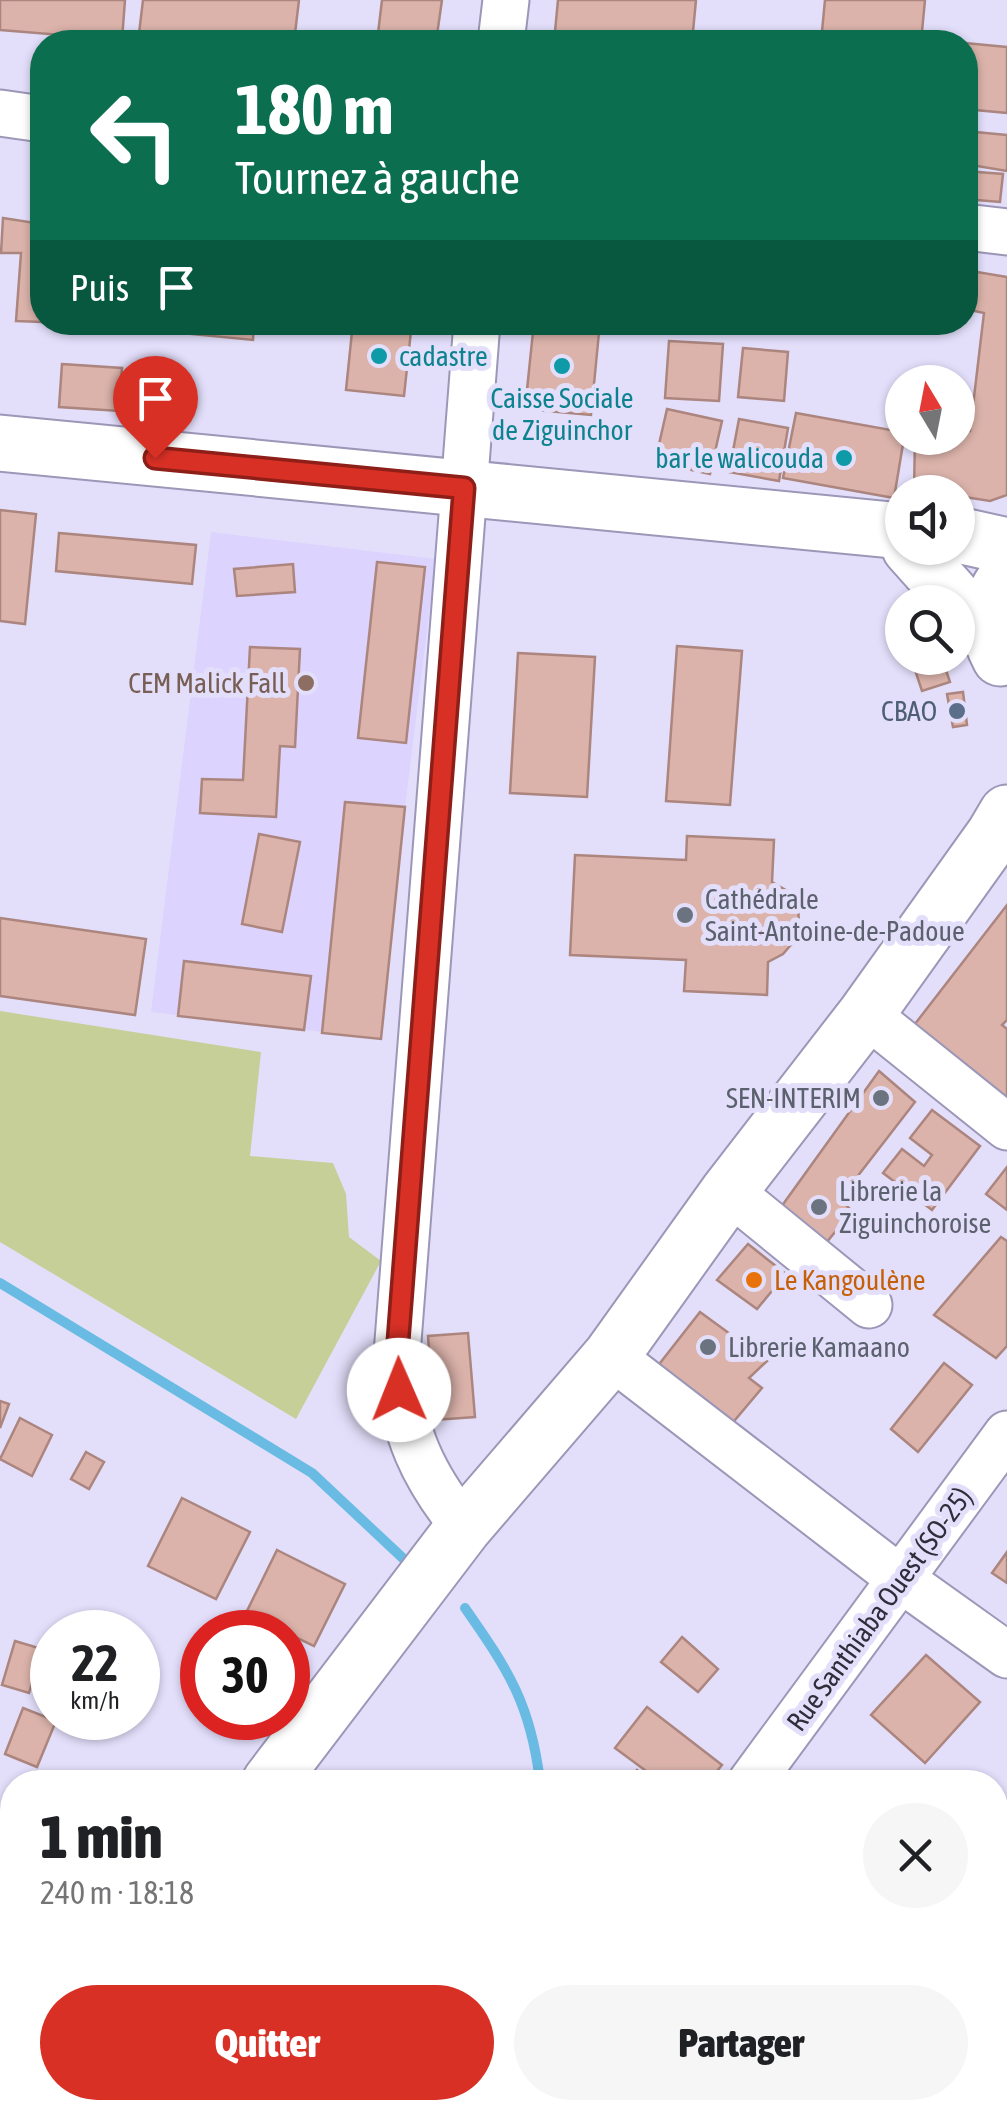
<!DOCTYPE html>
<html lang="fr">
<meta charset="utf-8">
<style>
body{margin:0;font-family:"Asap Condensed",sans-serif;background:#f6f6f6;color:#202124;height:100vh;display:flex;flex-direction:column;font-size:38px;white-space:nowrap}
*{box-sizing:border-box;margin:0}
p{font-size:32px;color:#757577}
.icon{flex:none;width:55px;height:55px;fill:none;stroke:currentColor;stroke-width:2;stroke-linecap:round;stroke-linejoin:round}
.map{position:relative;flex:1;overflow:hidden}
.drawer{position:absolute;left:0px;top:1770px;width:1008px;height:350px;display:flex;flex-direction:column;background:#fff;border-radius:40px 40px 0 0;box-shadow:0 2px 8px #0004}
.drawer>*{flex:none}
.banner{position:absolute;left:30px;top:30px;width:948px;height:305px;border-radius:40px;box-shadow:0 2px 8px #0004;background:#0b6e4f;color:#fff;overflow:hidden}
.needle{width:65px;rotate:350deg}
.tools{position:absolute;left:885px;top:365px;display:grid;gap:20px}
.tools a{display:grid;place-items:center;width:90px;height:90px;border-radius:50%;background:#fff;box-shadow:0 2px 8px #0004;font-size:50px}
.speed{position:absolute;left:30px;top:1610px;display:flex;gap:20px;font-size:50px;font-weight:700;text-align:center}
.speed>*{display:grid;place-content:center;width:130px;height:130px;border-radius:50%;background:#fff;box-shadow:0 2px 8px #0004;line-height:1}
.speed small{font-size:25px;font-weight:400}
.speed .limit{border:15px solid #d22;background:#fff;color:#111}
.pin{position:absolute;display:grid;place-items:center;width:85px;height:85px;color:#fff;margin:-102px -42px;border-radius:50% 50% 50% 0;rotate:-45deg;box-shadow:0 0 10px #0007}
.pin .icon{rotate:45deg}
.me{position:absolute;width:110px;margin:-55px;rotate:359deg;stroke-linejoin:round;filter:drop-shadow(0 0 8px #0008)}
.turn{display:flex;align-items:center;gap:35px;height:210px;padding:0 40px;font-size:45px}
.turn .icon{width:130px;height:130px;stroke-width:2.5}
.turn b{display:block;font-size:70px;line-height:85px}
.then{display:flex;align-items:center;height:95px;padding:0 40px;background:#0003;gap:20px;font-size:38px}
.round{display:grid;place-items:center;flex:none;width:105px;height:105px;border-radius:52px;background:#f6f6f6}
.headline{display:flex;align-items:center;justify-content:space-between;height:170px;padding:0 40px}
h1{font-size:60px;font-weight:800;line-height:75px}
.primary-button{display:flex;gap:20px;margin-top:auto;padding:20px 40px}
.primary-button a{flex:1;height:115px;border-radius:60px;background:#d93025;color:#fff;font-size:40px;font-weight:800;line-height:115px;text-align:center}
.primary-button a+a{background:#f6f6f6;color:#202124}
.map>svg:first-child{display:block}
.built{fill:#dcd4fe}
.green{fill:#c5cf97}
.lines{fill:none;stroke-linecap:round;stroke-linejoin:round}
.stream{stroke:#6abbe3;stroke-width:10}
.building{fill:#dbb3ab;stroke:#ab857e;stroke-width:2.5}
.minor-casing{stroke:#9c96b7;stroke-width:49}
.major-casing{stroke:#9c96b7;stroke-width:59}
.minor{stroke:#fff;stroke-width:45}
.major{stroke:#fff;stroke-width:55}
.route-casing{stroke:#8d1f18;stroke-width:25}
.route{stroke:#d93025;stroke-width:18}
.culture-dot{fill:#0f9aa8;stroke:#e3dffb;stroke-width:4}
.education-dot{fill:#8d6e63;stroke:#e3dffb;stroke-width:4}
.service-dot{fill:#5c6f8a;stroke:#e3dffb;stroke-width:4}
.worship-dot{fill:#6b7280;stroke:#e3dffb;stroke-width:4}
.food-dot{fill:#e8710a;stroke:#e3dffb;stroke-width:4}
.labels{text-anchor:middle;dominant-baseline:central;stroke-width:10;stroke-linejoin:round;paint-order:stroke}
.culture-label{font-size:28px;fill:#0d838f;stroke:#e3dffb;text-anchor:start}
.education-label{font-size:28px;fill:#785e54;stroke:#e3dffb;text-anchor:end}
.service-label{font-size:28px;fill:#4e5e75;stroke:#e3dffb;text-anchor:end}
.worship-label{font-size:28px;fill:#5b616d;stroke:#e3dffb;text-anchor:start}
.food-label{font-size:28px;fill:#c56008;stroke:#e3dffb;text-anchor:start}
.street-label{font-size:28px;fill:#302d3b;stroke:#e3dffb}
</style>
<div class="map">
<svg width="1007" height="2120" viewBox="0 0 1007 2120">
<rect width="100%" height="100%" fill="#e3dffb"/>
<!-- built -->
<path class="built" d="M211,532L436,559L405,807L381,1039L151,1012Z"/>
<!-- green -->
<path class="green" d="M0,1011L261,1052L250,1156L333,1163L346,1194L349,1237L381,1261L296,1419L0,1242Z"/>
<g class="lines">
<!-- stream -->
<g class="stream">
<path d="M0,1283L312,1473L408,1563"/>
<path d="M465,1608C509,1671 531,1705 540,1782"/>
<path d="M579,2108L580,2120"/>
</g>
</g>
<!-- building -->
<g class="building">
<path d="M0,0H125L122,40L0,30Z"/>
<path d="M143,0H299L294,42H138Z"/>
<path d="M382,0H442L436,42H377Z"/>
<path d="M558,0H696L692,42H554Z"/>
<path d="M825,0H925L921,42H821Z"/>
<path d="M730,33L818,41V42H729Z"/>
<path d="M965,43L1007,47V113L965,109Z"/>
<path d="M965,131L1007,135V171L965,164Z"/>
<path d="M965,171L1003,174L1000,202L965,199Z"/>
<path d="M3,218L42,224V322L16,321L21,253H1Z"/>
<path d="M965,270L1007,277V495L990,501L958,496V492L914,490L915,438H958V430L970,431L984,313L965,309Z"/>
<path d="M171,322H254L253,340L170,332Z"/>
<path d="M353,322H412L404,396L346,390Z"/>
<path d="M534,322H600L591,415L525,409Z"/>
<path d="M724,322H767L766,329L723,325Z"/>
<path d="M669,341L723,344L719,401L665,398Z"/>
<path d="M743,348L788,352L784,401L738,397Z"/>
<path d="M62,364L122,368L119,411L59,407Z"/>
<path d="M667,409L722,421L710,474L655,462Z"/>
<path d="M796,413L902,432L904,438L894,498L783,478Z"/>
<path d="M739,419L788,428L779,481L729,472Z"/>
<path d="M0,510L36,514L25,624L0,621Z"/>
<path d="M59,533L196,545L192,584L56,571Z"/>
<path d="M377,562L425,567L406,743L358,738Z"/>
<path d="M293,564L295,592L237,596L234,569Z"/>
<path d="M677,646L742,651L730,805L666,801Z"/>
<path d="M250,647L300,649L295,747L280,746L276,817L200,813L202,779L243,780Z"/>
<path d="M518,653L595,657L587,797L510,793Z"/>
<path d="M911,658H942L950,682L922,691Z"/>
<path d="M963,692L967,725L953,727L947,694Z"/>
<path d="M345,802L405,807L381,1039L322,1033Z"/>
<path d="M259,834L300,842L282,932L242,924Z"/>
<path d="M687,836L774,840L772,882L789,892L798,905L799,924L796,939L783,954L768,962L767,995L684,991L686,960L570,955L575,855L686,860Z"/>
<path d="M1007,905V1020L1002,1025L1007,1029V1099L908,1033Z"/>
<path d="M0,918L146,939L135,1015L0,996Z"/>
<path d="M184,961L311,976L304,1030L178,1016Z"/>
<path d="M879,1071L915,1102L840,1199L852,1211L822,1248L776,1214Z"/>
<path d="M932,1110L980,1146L932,1210L883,1173L902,1149L924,1166L932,1155L910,1138Z"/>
<path d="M1007,1167V1210L986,1194Z"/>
<path d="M1001,1237L1007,1241V1346L996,1358L934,1315Z"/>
<path d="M748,1244L786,1274L757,1309L717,1280Z"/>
<path d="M700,1312L767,1361L749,1378L762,1388L724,1433L646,1381Z"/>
<path d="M468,1333L475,1417L434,1420L428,1336Z"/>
<path d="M944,1363L972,1385L918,1452L891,1429Z"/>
<path d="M0,1401L9,1404L0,1428Z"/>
<path d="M20,1418L52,1435L32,1476L0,1459Z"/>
<path d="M86,1452L104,1462L89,1489L71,1479Z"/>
<path d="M182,1498L250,1532L216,1599L148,1566Z"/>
<path d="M277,1550L345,1584L314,1646L246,1613Z"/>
<path d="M1007,1552V1583L992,1573Z"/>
<path d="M682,1637L718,1669L698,1692L661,1662Z"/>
<path d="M15,1641L42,1649L29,1693L2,1685Z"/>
<path d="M926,1655L980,1702L925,1763L871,1715Z"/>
<path d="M647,1707L722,1765L708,1782H661L615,1748Z"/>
<path d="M23,1708L56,1721L37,1767L5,1754Z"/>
<path d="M637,1770L652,1782H627Z"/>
<path d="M36,1772L57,1782H31Z"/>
<path d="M110,1772L135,1782H105Z"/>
<path d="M1001,1808L1007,1812V1879L995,1871V1816Z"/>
<path d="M0,1913L12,1919V1948L0,1943Z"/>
<path d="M0,2035L12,2037V2069L0,2067Z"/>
<path d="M0,2081L12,2086V2107L0,2102Z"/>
<path d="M75,2108H152L177,2120H89L73,2112Z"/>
<path d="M403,2108H457L455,2120H402Z"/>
<path d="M755,2108H779L794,2120H745Z"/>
<path d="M828,2108H861L877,2120H818Z"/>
</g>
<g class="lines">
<defs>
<g id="minor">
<path d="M501,42L506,0"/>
<path d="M0,113L42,119"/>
<path d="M965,227L1007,232"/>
<path d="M866,1014L1007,1127"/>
<path d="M729,1191L869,1305"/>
<path d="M611,1356L902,1580L1007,1655"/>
<path d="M464,1527C421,1474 405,1434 396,1367L477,322"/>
<path d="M751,1782L1007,1434"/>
<path d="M0,2000L12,2005"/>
<path d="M995,2021L1007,2006"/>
<path d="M926,2108L922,2113L930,2120"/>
</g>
<g id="major">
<path d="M0,443L902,531"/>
<path d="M958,535L1007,546"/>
<path d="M910,548L991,639"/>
<path d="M1000,658C985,631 987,601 1007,577"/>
<path d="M270,1782L464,1527L611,1356L729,1191L866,1014L994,835L1007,813"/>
<path d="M32,2120L39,2108"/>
</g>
</defs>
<!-- minor casing -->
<use href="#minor" class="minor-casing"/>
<!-- major casing -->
<use href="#major" class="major-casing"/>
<!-- minor -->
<use href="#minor" class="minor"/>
<!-- major -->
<use href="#major" class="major"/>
</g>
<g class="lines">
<defs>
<path id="route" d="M155,458L464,488L396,1367L399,1390"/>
</defs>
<!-- route casing -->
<use href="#route" class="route-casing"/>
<!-- route -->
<use href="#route" class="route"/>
</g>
<!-- markers -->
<g class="culture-dot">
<circle cx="379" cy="356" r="10"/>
<circle cx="562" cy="366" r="10"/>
<circle cx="844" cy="458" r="10"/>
</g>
<circle class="education-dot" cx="306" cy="683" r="10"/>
<circle class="service-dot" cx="957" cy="711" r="10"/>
<g class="worship-dot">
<circle cx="685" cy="915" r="10"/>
<circle cx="881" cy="1098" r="10"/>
<circle cx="819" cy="1207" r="10"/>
<circle cx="708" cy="1347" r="10"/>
</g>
<circle class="food-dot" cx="754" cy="1280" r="10"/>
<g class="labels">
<!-- culture labels -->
<g class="culture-label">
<text x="399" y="356">cadastre</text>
<text x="562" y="398" text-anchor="middle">Caisse Sociale<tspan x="562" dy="32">de Ziguinchor</tspan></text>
<text x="824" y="458" text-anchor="end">bar le walicouda</text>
</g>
<!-- education labels -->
<g class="education-label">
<text x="286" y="683">CEM Malick Fall</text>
</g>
<!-- service labels -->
<g class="service-label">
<text x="937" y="711">CBAO</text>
</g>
<!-- worship labels -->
<g class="worship-label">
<text x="705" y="899">Cathédrale<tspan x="705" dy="32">Saint-Antoine-de-Padoue</tspan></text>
<text x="861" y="1098" text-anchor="end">SEN-INTERIM</text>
<text x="839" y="1191">Librerie la<tspan x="839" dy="32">Ziguinchoroise</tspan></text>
<text x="728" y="1347">Librerie Kamaano</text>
</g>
<!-- food labels -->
<g class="food-label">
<text x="774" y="1280">Le Kangoulène</text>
</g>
<!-- street labels -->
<g class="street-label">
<text transform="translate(879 1609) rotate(-54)">Rue Santhiaba Ouest (SO-25)</text>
</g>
</g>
</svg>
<div class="tools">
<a><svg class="needle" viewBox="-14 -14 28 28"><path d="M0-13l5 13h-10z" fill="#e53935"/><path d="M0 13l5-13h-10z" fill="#757577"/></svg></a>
<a><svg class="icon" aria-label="sound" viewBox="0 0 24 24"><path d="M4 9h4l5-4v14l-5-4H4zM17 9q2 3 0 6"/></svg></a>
<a><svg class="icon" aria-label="search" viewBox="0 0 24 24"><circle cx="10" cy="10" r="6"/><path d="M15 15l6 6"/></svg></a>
</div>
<div class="speed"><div>22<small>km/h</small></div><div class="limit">30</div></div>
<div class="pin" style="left:155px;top:458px;background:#d93025"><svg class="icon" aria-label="arrive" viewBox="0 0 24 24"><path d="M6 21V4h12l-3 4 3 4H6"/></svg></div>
<svg class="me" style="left:399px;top:1390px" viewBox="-20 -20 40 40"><circle r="19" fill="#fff"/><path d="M0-13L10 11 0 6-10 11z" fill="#d93025"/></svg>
<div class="banner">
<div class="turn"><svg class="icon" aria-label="left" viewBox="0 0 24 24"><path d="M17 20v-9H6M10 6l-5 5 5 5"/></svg><div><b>180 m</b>Tournez à gauche</div></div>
<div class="then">Puis<svg class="icon" aria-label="arrive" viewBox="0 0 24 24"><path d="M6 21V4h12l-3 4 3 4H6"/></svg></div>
</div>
<section class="drawer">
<div class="headline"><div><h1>1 min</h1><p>240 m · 18:18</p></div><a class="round"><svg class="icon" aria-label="close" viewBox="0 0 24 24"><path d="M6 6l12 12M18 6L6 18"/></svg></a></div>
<div class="primary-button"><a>Quitter</a><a>Partager</a></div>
</section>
</div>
